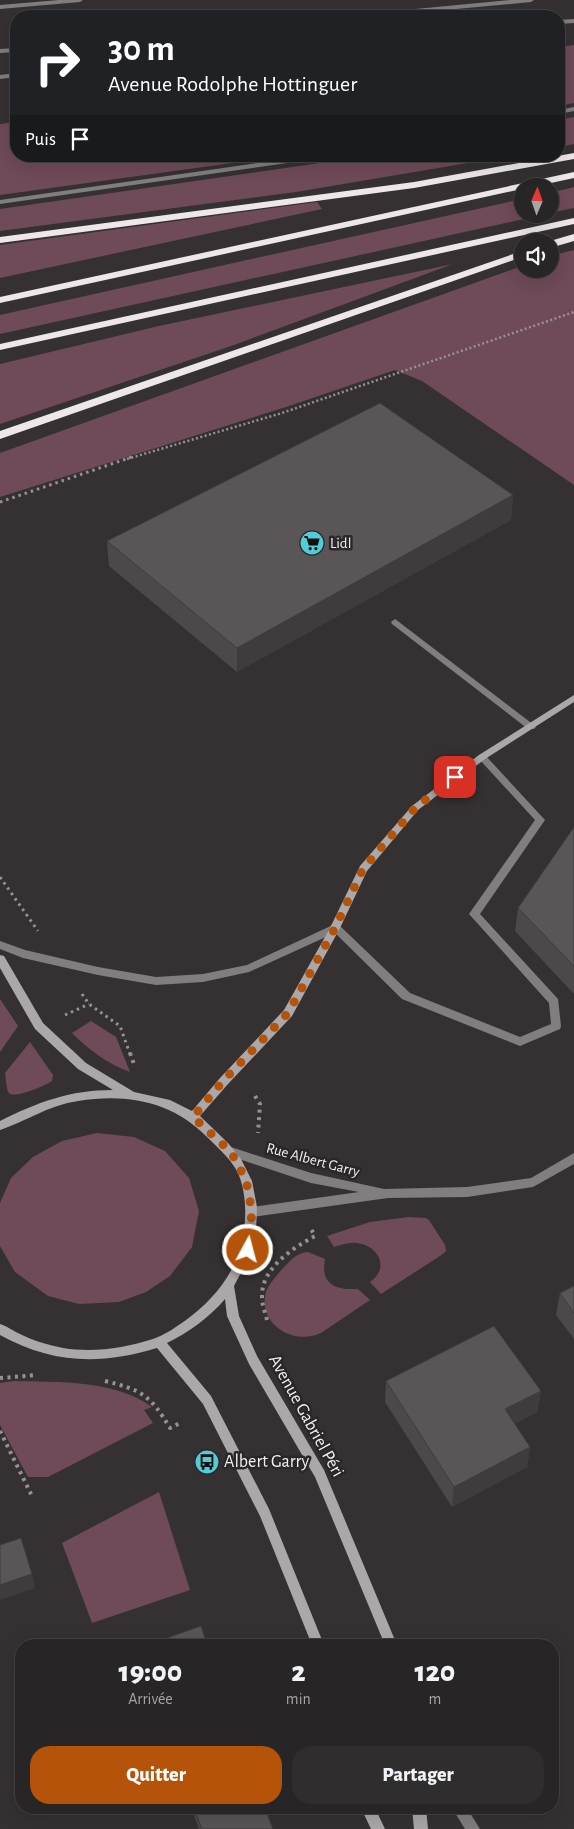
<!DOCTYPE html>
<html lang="fr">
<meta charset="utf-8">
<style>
body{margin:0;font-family:"Alegreya Sans",sans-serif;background:#302d2e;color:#f1f3f6;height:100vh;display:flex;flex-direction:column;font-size:19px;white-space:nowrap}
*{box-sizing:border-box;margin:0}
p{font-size:16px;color:#a5a5a7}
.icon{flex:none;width:28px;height:28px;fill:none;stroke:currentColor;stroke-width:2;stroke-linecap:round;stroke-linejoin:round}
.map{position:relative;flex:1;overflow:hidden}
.sheet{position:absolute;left:15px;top:1639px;width:544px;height:175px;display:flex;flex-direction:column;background:#282526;border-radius:20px;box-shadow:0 5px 20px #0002,0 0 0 1px #444243}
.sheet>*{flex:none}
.hud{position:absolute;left:10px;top:10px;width:555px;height:152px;border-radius:20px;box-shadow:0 5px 20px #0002,0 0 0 1px #444243;background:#202124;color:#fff;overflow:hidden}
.needle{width:32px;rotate:2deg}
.fabs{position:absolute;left:514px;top:178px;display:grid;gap:10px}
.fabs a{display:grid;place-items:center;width:45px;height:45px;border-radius:50%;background:#282526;box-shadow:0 5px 20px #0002,0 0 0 1px #444243;font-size:25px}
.pin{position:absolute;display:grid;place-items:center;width:42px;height:42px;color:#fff;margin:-21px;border-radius:10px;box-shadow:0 2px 8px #0006}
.me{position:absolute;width:55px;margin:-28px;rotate:7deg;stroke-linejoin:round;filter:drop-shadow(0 0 4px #0008)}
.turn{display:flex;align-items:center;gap:18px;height:105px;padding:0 15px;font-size:22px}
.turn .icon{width:65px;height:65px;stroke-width:2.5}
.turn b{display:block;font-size:35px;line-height:42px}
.then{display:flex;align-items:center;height:48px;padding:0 15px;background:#0003;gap:10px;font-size:19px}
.eta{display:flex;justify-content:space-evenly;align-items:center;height:85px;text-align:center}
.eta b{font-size:30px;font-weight:800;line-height:35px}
.action{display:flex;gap:10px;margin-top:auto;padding:10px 15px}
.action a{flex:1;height:58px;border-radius:20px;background:#b45309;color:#fff;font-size:20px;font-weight:800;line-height:58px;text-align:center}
.action a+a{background:#302d2e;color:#f1f3f6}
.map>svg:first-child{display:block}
.green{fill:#6f4a59}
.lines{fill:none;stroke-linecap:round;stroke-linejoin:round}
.path-far2{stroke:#969294;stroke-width:2.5;stroke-dasharray:2 2.5;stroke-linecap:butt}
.path-far1{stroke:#969294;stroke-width:3;stroke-dasharray:2.5 4;stroke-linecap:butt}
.path{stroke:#969294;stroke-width:4;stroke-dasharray:3 4.5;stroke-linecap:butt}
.lane{fill:#807e7f;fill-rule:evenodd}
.street{fill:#807e7f;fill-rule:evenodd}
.secondary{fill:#aca8aa;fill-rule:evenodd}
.highway{fill:#ede7e9;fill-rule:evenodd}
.wall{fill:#4d494b}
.shaded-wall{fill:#3f3c3d}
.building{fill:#5a5557;stroke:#3f3c3d}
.route{stroke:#b45309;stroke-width:9;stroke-dasharray:0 16.2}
.labels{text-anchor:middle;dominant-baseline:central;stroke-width:5;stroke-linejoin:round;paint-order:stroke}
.poi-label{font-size:15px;fill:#f3f0f1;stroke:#2b2729;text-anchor:start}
.street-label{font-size:15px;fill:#f3f0f1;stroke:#2b2729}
.near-street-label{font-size:18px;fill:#f3f0f1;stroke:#2b2729}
.near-poi-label{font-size:18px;fill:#f3f0f1;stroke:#2b2729;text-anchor:start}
</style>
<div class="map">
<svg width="574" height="1829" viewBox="0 0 574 1829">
<rect width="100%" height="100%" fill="#353133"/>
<!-- green -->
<g class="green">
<path d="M574,45V103L559,106V47Z"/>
<path d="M574,117V144L559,147V120Z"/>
<path d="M16,122V156H284L0,195V124Z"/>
<path d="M369,156H509L296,192L0,231V209Z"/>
<path d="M574,187V208L550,213V193Z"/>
<path d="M522,199V214H547L0,334V315Z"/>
<path d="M317,202L322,209L0,278V245Z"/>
<path d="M574,250V485L422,381L395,370L286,407L0,497V453L522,266V269H550V256Z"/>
<path d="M453,264L234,345L0,424V364L159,326Z"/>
<path d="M0,999L18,1026L0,1052Z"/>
<path d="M91,1021L116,1037L130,1072C108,1064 89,1050 72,1033Z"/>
<path d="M30,1042L53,1075L52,1081C45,1086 14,1099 9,1093C6,1089 6,1078 5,1073Z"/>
<path d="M97,1133L134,1137L165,1151L189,1178L199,1211L192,1247L170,1276L146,1292L119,1302L79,1304L48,1296L15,1272L0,1246V1203L11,1178L33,1157L62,1141Z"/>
<path d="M409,1217L426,1218L429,1220L445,1245L446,1251L443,1254L381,1294L370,1282C390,1268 379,1246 357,1243C349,1242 341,1245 334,1247L327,1236L370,1222Z"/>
<path d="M308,1252L325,1259C320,1285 336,1290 358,1289L370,1300L321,1333C294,1346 257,1324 266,1292C269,1283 279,1273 285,1266C292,1259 297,1253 308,1252Z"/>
<path d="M14,1381C58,1382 116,1380 152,1407L144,1410L153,1423L48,1477H28L0,1425V1383Z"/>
<path d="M159,1492L190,1590L92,1623L62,1543Z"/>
</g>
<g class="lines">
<!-- path-far2 -->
<path class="path-far2" d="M127,459L282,413L574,312"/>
<!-- path-far1 -->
<g class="path-far1">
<path d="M0,502L132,457"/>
<path d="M0,877L38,931"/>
<path d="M82,994L89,1004L120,1026L130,1054"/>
<path d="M65,1015L89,1004"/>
</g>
<!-- path -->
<g class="path">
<path d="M130,1053L135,1067"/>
<path d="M255,1096L260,1104L258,1133"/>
<path d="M267,1320C265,1312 262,1305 262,1297C261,1268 293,1248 315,1236L311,1229"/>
<path d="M0,1378L37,1375"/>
<path d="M105,1381C142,1390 150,1395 170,1428L182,1422"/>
<path d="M0,1431L32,1496"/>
</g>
<!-- lane -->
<g class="lane">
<path d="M59,0H83L80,2L0,9V5Z"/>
<path d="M511,0H534L531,2L380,16H360L363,14Z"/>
<path d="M574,19V23L559,24V20Z"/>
<path d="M16,48V52L0,53V49Z"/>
<path d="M16,73V77L0,79V75Z"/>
<path d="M395,619L534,725L536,727L534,729H528L392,624L391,622Z"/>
<path d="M482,754L485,755L545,820L480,914L558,999L561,1026L560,1029L520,1046L402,999L330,928L331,925H339L410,993L520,1037L551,1024L549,1003L469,914L535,820L479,759L477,757L479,755Z"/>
</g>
<!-- street -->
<g class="street">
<path d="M574,107V111L559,114V110Z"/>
<path d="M306,156H325L322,158L0,204V200Z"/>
<path d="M335,924L339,925L340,928L339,931L249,972L203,982L156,985L98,975L23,958L0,949V941L25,950L98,967L156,977L203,974L247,965Z"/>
<path d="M231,1147L311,1173L384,1189L467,1187L531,1178L574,1153V1164L533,1187L467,1197L388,1198L252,1217L248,1215L246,1212L248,1209L252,1207L359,1192L311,1183L227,1155L226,1152L227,1149Z"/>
<path d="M452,1808H467L480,1829H465Z"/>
</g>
<!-- secondary -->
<g class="secondary">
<path d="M574,695V702L485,759L418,810L367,871L340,928L292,1016L228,1084L200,1116L228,1143L241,1159L252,1181L257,1207L256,1232L250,1255L234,1286L239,1316L257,1356L324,1470L397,1645H385L315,1477L249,1364L227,1316L225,1299C209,1318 189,1332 167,1343L211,1396L269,1509L324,1645H312L260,1516L203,1404L157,1348C101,1365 52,1364 0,1335V1324C7,1326 13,1331 20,1334C34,1341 48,1345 63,1348C93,1353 125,1348 153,1339C165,1335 176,1327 186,1320C219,1296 244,1262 245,1219C246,1204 244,1185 237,1171C229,1157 218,1148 207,1137C172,1101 126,1093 78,1101C49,1105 27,1121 0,1130V1121C38,1102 70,1090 113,1090L78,1069L35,1029L0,968V955L4,956L43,1023L86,1063L134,1092L170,1100L192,1111L220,1078L284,1010L330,928L360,866L412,806L479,755Z"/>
<path d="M361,1808H375L385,1829H371Z"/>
<path d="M412,1808H426L428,1829H414Z"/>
</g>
<!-- highway -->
<g class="highway">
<path d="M574,153V159L414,188L0,243V237L414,182Z"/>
<path d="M574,172V178L537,186H522V189L0,303V297Z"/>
<path d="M574,218V224L0,350V344Z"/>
<path d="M574,234V241L550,248V241Z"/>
<path d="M522,251V257L0,439V431Z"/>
</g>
</g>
<!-- wall -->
<g class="wall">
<path d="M513,495L511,520L237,672L109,566L107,541Z"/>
<path d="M574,827V994L515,931L518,908Z"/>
<path d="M574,1286V1339L556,1315L560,1293Z"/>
<path d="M386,1381L541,1391L537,1412L514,1424L530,1447L527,1467L452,1507L385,1402Z"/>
<path d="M191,1808H265L273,1829H199Z"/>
</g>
<!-- shaded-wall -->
<g class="shaded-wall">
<path d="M513,495L511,520L237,672V648Z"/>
<path d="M541,1391L537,1412L501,1430L505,1409Z"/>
<path d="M530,1447L527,1467L452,1507L454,1487Z"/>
<path d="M32,1574L35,1588L0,1600V1585Z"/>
</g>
<!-- building -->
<g class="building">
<path d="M380,403L513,495L237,648L107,541Z"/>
<path d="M574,827V966L518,908Z"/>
<path d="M574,1286V1313L560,1293Z"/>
<path d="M494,1326L541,1391L505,1409L530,1447L454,1487L386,1381Z"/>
<path d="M21,1538L32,1574L0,1585V1545Z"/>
<path d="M201,1626L207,1645H147Z"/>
<path d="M194,1808H265L273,1829H202Z"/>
</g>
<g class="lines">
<!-- route -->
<path class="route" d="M248,1250L252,1212L246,1180L231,1152L193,1117L224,1080L288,1013L335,928L363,869L415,808L455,777"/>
</g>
<!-- icons -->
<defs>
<symbol id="supermarket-disc" viewBox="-11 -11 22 22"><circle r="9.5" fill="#52ccd6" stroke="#2b2729"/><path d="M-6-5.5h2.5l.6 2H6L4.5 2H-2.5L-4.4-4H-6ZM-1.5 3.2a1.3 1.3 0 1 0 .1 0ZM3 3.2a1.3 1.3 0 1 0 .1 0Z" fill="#111"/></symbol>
<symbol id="bus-disc" viewBox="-11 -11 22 22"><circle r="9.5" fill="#52ccd6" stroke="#2b2729"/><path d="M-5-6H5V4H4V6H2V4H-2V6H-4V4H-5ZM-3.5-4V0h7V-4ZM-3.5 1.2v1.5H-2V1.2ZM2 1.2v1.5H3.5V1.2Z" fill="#111"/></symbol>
</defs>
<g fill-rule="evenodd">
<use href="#supermarket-disc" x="298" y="529" width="28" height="28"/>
<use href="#bus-disc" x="193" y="1448" width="28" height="28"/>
</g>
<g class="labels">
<!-- poi labels -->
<g class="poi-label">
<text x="330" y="543">Lidl</text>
</g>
<!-- street labels -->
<g class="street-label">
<text transform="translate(313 1160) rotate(15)">Rue Albert Garry</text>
</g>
<!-- near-street labels -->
<g class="near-street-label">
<text transform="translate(306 1416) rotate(61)">Avenue Gabriel Péri</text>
</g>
<!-- near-poi labels -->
<g class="near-poi-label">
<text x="224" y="1462">Albert Garry</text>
</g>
</g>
</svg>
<div class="fabs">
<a><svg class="needle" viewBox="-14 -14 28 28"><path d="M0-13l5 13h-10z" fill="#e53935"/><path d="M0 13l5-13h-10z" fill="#a5a5a7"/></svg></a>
<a><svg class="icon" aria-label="sound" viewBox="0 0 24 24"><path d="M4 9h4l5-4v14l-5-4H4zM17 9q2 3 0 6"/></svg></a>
</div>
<div class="pin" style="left:455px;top:777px;background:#d93025"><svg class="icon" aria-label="arrive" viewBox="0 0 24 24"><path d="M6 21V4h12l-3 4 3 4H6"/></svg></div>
<svg class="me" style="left:248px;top:1250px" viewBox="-20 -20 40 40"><circle r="17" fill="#b45309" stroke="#fff" stroke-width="3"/><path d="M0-11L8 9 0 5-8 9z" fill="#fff"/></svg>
<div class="hud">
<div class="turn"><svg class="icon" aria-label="right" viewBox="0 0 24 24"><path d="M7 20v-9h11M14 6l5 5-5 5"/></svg><div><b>30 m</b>Avenue Rodolphe Hottinguer</div></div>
<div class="then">Puis<svg class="icon" aria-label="arrive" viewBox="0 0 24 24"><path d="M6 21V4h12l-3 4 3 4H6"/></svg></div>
</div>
<section class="sheet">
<div class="eta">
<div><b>19:00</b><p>Arrivée</p></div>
<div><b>2</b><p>min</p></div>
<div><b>120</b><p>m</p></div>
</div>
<div class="action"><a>Quitter</a><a>Partager</a></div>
</section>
</div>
